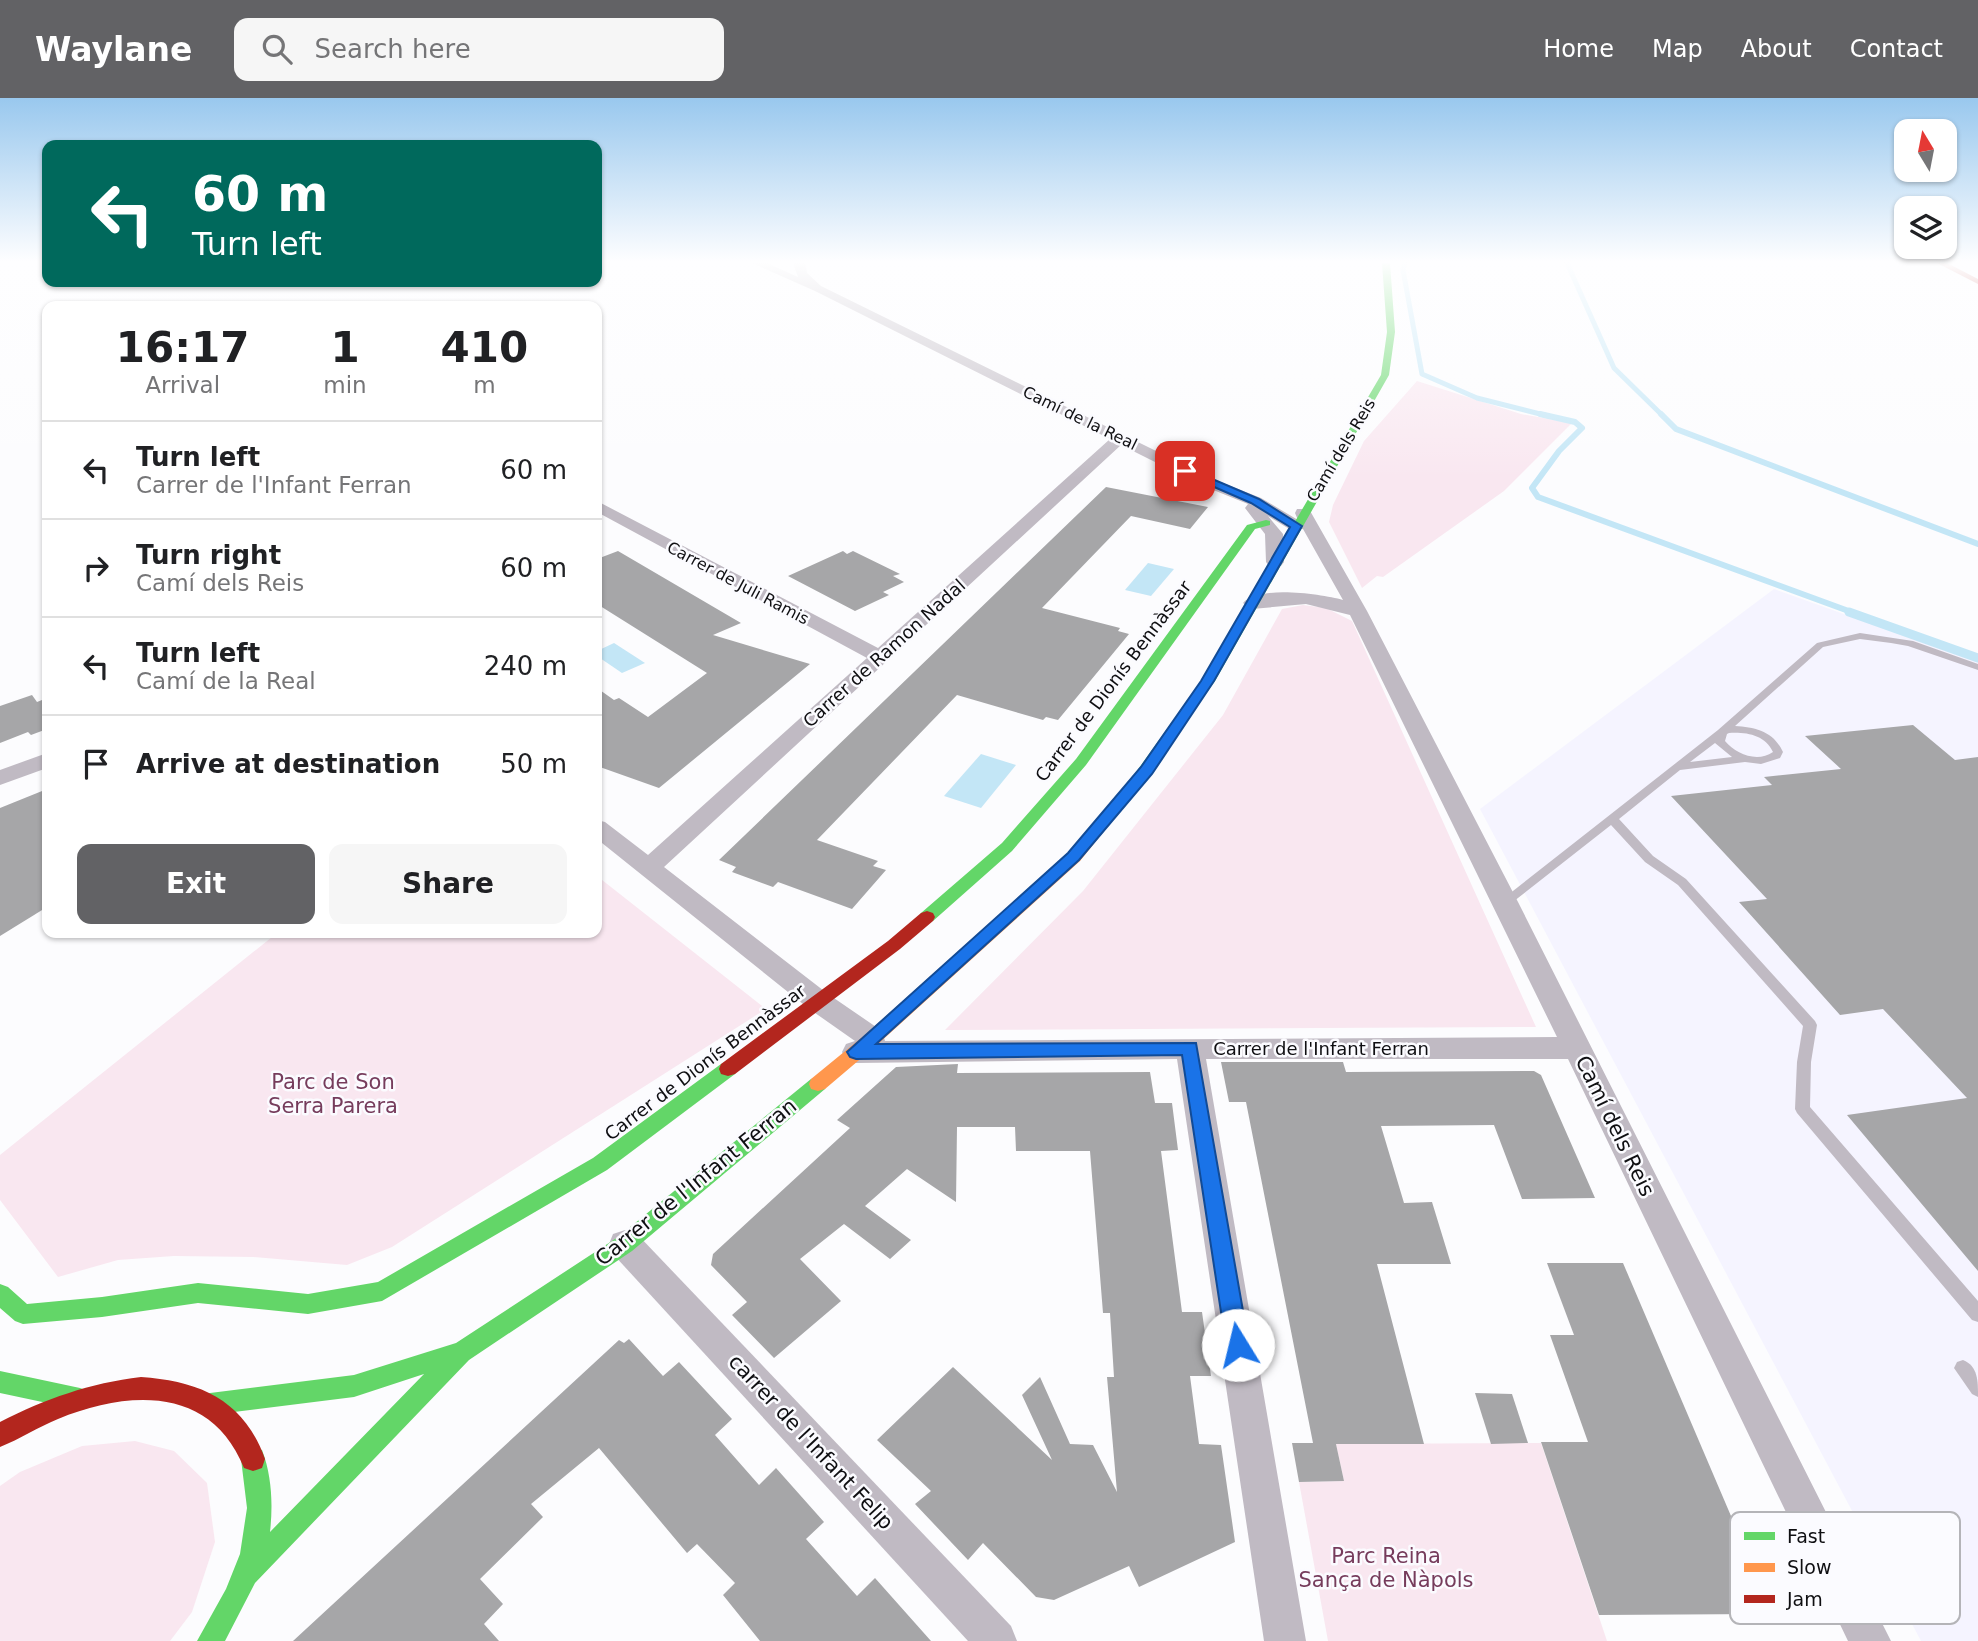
<!DOCTYPE html>
<meta charset="utf-8">
<style>
body{margin:0;font-family:"DejaVu Sans",sans-serif;background:#f6f6f6;color:#202124;height:100vh;display:flex;flex-direction:column;font-size:26px;white-space:nowrap}
*{box-sizing:border-box;margin:0}
p{font-size:23px;color:#757577}
.icon{flex:none;width:38px;height:38px;fill:none;stroke:currentColor;stroke-width:2;stroke-linecap:round;stroke-linejoin:round}
.map{position:relative;flex:1;overflow:hidden}
.side{position:absolute;left:42px;top:203px;width:560px;height:637px;display:flex;flex-direction:column;background:#fff;border-radius:14px;box-shadow:0 2px 5px #0004}
.side>*{flex:none}
.guide{position:absolute;left:42px;top:42px;width:560px;height:147px;border-radius:14px;box-shadow:0 2px 5px #0004;background:#00695c;color:#fff;overflow:hidden}
.needle{width:46px;rotate:350deg}
.tools{position:absolute;left:1894px;top:21px;display:grid;gap:14px}
.tools a{display:grid;place-items:center;width:63px;height:63px;border-radius:14px;background:#fff;box-shadow:0 2px 5px #0004;font-size:35px}
.pin{position:absolute;display:grid;place-items:center;width:60px;height:60px;color:#fff;margin:-30px;border-radius:14px;box-shadow:0 4px 10px #0006}
.me{position:absolute;width:77px;margin:-38px;rotate:351deg;stroke-linejoin:round;filter:drop-shadow(0 0 5px #0008)}
.turn{display:flex;align-items:center;gap:24px;height:147px;padding:0 35px;font-size:32px}
.turn .icon{width:91px;height:91px;stroke-width:2.5}
.turn b{display:block;font-size:49px;line-height:60px}
.eta{display:flex;justify-content:space-evenly;align-items:center;height:119px;text-align:center}
.eta b{font-size:42px;font-weight:600;line-height:49px}
.action{display:flex;gap:14px;margin-top:auto;padding:14px 35px}
.action a{flex:1;height:80px;border-radius:14px;background:#626265;color:#fff;font-size:28px;font-weight:600;line-height:80px;text-align:center}
.action a+a{background:#f6f6f6;color:#202124}
ul{padding:0;list-style:none}
li{display:flex;align-items:center;gap:21px;height:98px;padding:0 35px;border-top:2px solid #e0e0e0}
li div{flex:1}
li b{display:block;font-size:26px}
li em{font-style:normal}
header{display:flex;align-items:center;gap:42px;box-sizing:border-box;height:98px;padding:0 35px;background:#626265;color:#fff}
header strong{font-size:33px}
nav{display:flex;gap:38px;margin-inline-start:auto;font-size:24px}
.search{width:490px;height:63px;background:#f6f6f6;display:flex;align-items:center;gap:18px;box-sizing:border-box;padding:0 24px;border-radius:14px;color:#757577;font-size:26px}
.map>svg:first-child{display:block}
.built{fill:#f5f4ff}
.green{fill:#f9e7f0}
.water{fill:#c3e6f6}
.lines{fill:none;stroke-linecap:round;stroke-linejoin:round}
.stream-far2{stroke:#c3e6f6;stroke-width:5}
.stream-far1{stroke:#c3e6f6;stroke-width:6}
.stream{stroke:#c3e6f6;stroke-width:9}
.building{fill:#a6a6a8}
.lane{fill:#c0bac3;fill-rule:evenodd}
.street{fill:#c0bac3;fill-rule:evenodd}
.fast{fill:#63d668;fill-rule:evenodd}
.slow{fill:#ff974d;fill-rule:evenodd}
.jam{fill:#b3261e;fill-rule:evenodd}
.route{fill:#1a73e8;stroke:#114b97;stroke-width:2}
.labels{text-anchor:middle;dominant-baseline:central;stroke-width:5;stroke-linejoin:round;paint-order:stroke}
.far-street-label{font-size:16px;fill:#0f0f12;stroke:#fbfbff}
.street-label{font-size:18px;fill:#0f0f12;stroke:#fbfbff}
.near-park-label{font-size:21px;fill:#763c5c;stroke:#fbfbff}
.near-street-label{font-size:21px;fill:#0f0f12;stroke:#fbfbff}
.key{fill:#fbfbff;stroke:#b4b4b8;stroke-width:2}
.key-label{font-size:19px;fill:#0f0f12}
</style>
<header>
<strong>Waylane</strong>
<div class="search"><svg class="icon" aria-label="search" viewBox="0 0 24 24"><circle cx="10" cy="10" r="6"/><path d="M15 15l6 6"/></svg>Search here</div>
<nav><a>Home</a><a>Map</a><a>About</a><a>Contact</a></nav>
</header>
<div class="map">
<svg width="1978" height="1543" viewBox="0 0 1978 1543">
<rect width="100%" height="100%" fill="#fcfcfe"/>
<!-- built -->
<path class="built" d="M1774,491L1978,564V1543H1921L1480,711Z"/>
<!-- green -->
<g class="green">
<path d="M1417,283L1521,316L1572,325L1504,393L1383,479L1377,478L1362,490L1329,424L1333,407L1364,343Z"/>
<path d="M1303,507L1326,510L1352,523L1536,929L945,932L1083,793L1223,617L1282,511Z"/>
<path d="M597,778L766,911L392,1149L347,1167L253,1159L174,1158L118,1162L58,1179L0,1102V1057L277,835H597Z"/>
<path d="M135,1343L174,1353L207,1385L215,1444L192,1514L170,1543H0V1388L20,1374L82,1348Z"/>
<path d="M1541,1345L1607,1543H1328L1299,1384L1344,1383L1336,1346Z"/>
</g>
<!-- water -->
<g class="water">
<path d="M1148,465L1174,471L1151,498L1125,492Z"/>
<path d="M614,545L645,565L622,575L597,558V553Z"/>
<path d="M981,656L1016,667L981,710L944,698Z"/>
</g>
<g class="lines">
<!-- stream-far2 -->
<g class="stream-far2">
<path d="M1405,165L1403,172L1422,276L1477,300L1548,318"/>
<path d="M1567,165L1614,270L1663,318"/>
</g>
<!-- stream-far1 -->
<g class="stream-far1">
<path d="M1540,316L1575,324L1582,330L1559,353L1532,390L1538,399L1854,515"/>
<path d="M1661,316L1676,331L1978,446"/>
</g>
<!-- stream -->
<path class="stream" d="M1849,514L1978,560"/>
</g>
<!-- building -->
<g class="building">
<path d="M1106,389L1208,409L1190,431L1131,418L1042,510L1120,530L1118,533L1129,536L1058,622L1046,619L1043,622L957,597L817,742L878,763L873,768L886,772L852,811L778,784L773,789L732,774L736,769L719,762Z"/>
<path d="M618,453L741,525L713,537L810,566L659,690L597,668V590L614,602L619,600L648,619L707,575L597,506V461Z"/>
<path d="M843,453L847,456L853,453L900,476L893,478L904,484L883,494L889,497L855,513L788,478Z"/>
<path d="M32,597L37,604L47,600V631L31,637L28,634L0,645V608Z"/>
<path d="M1913,627L1955,662L1978,659V1173L1847,1017L1967,1000L1883,911L1840,917L1739,804L1767,801L1671,698L1772,687L1764,679L1841,671L1805,638Z"/>
<path d="M47,691V809L0,838V710Z"/>
<path d="M1221,964H1343L1346,974L1534,973L1541,977L1595,1100L1522,1101L1494,1027L1381,1028L1404,1105L1432,1104L1451,1166H1377L1424,1346H1336L1344,1383L1299,1384L1292,1345H1313L1246,1004H1229Z"/>
<path d="M958,966L957,975L1150,974L1155,1005H1172L1178,1052L1161,1053L1182,1214H1202L1211,1278H1190L1199,1346L1221,1347L1235,1444L1139,1489L1129,1468L1054,1502L1036,1499L983,1445L968,1462L915,1406L931,1393L877,1342L953,1269L1052,1362L1022,1297L1040,1279L1070,1346L1093,1347L1117,1394L1107,1279H1114L1110,1215H1103L1090,1053H1016L1015,1029H957L956,1104L907,1071L865,1108L911,1142L890,1161L844,1126L800,1161L841,1203L774,1260L732,1217L747,1204L711,1167L713,1156L850,1030L837,1022L896,969Z"/>
<path d="M1547,1165H1623L1769,1507L1757,1508L1760,1516L1599,1517L1541,1344H1588L1550,1237H1574Z"/>
<path d="M629,1241L663,1278L679,1264L732,1321L715,1337L759,1387L776,1370L824,1424L806,1441L857,1498L875,1480L931,1543H760L723,1497L735,1485L697,1446L687,1455L599,1350L531,1406L543,1419L480,1481L503,1506L484,1526L499,1543H293L619,1242L624,1245Z"/>
<path d="M1475,1295L1512,1296L1528,1345L1491,1346Z"/>
</g>
<g class="lines">
<!-- lane -->
<g class="lane">
<path d="M1860,535L1913,543L1978,566V572L1908,548L1891,545L1860,541L1823,549L1735,628C1756,629 1774,634 1783,654L1780,660L1761,666L1745,664L1680,672L1619,721L1653,758L1686,781L1815,923L1817,927L1811,964L1810,1009L1978,1203V1224L1972,1222L1797,1015L1795,1011L1797,964L1803,928L1678,787L1645,764L1611,727L1509,807H1501L1499,804L1718,632L1817,545ZM1729,635C1747,634 1765,637 1773,654C1757,665 1736,656 1725,643L1727,636ZM1715,645L1732,659L1690,664Z"/>
<path d="M1963,1262C1978,1268 1978,1283 1978,1299L1972,1296L1954,1270L1957,1264Z"/>
</g>
<!-- street -->
<g class="street">
<path d="M752,165H767L798,179L793,165H805L807,175L821,188L1213,381L1261,400L1298,422L1295,415L1297,411H1309L1367,513L1518,804L1891,1543H1848L1568,961H1206L1306,1543H1264L1177,961L856,965L846,962L842,954L846,946L855,943L808,910L597,741V722L605,724L648,757L867,560L597,414V403L878,550L1110,341L815,193ZM1121,347L1201,387L1248,406L1245,410L1265,436L1266,464L1269,468H1281L1284,464L1283,436L1268,418L1291,432L1303,431L1343,502C1321,496 1258,487 1243,505L1252,511L1306,506L1350,517L1557,939L885,943L882,933L828,896L664,769Z"/>
<path d="M47,655V670L0,687V672Z"/>
<path d="M625,1132L637,1136L1011,1528L1017,1543H968L613,1156L609,1146L613,1136Z"/>
</g>
<!-- fast -->
<g class="fast">
<path d="M1382,165H1390L1395,234L1389,277L1215,583L1136,694H1126L1124,691L1202,582L1381,277L1387,234Z"/>
<path d="M1266,422L1270,423V427L1255,431L1086,667L1012,753L933,823H921L919,819L921,815L1002,745L1076,661L1247,427Z"/>
<path d="M728,964L735,966L737,971L735,976L607,1072L382,1203L308,1216L198,1205L102,1219L23,1226L15,1223L0,1210V1186L8,1189L27,1206L102,1199L198,1185L308,1196L378,1184L593,1060L721,966Z"/>
<path d="M818,979L825,981L827,986L825,991L632,1153L469,1262L255,1485L225,1543H197L226,1491L240,1456L247,1410L241,1361L244,1352L253,1349L262,1352C272,1378 273,1407 270,1434L424,1276L354,1299L210,1317L202,1314L198,1306L202,1298L210,1295L354,1277L456,1245L618,1139L811,981Z"/>
<path d="M0,1273L80,1290L88,1293L92,1301L88,1309L80,1312L0,1295Z"/>
</g>
<!-- slow -->
<path class="slow" d="M1131,687L1138,691L1080,763L878,946L825,991L818,993L811,991L809,986L811,981L866,936L1068,755L1126,688Z"/>
<!-- jam -->
<g class="jam">
<path d="M1937,165H1947L1978,181V186Z"/>
<path d="M927,813L933,815L935,819L933,823L900,851L735,976L728,978L721,976L719,971L721,966L888,843L921,815Z"/>
<path d="M141,1279C200,1283 244,1302 265,1361L262,1370L253,1373L244,1370C211,1288 129,1292 58,1321C38,1329 20,1341 0,1349V1324C45,1301 90,1285 141,1279Z"/>
</g>
</g>
<!-- sky -->
<linearGradient id="sky" x2="0" y2="1"><stop stop-color="#99c8ee"/><stop offset="0.43" stop-color="#fefeff"/><stop offset="1" stop-color="#fefeff" stop-opacity="0"/></linearGradient>
<rect width="1978" height="381" fill="url(#sky)"/>
<!-- route -->
<path class="route" d="M1182,371H1189L1259,401L1302,428L1214,583L1152,676L1079,762L876,946L1196,945L1249,1247L1246,1255L1238,1258L1230,1255L1226,1247L1182,957L856,961L850,959L847,954L1068,755L1141,669L1201,583L1290,429L1251,405L1182,375Z"/>
<g class="labels">
<!-- far-street labels -->
<g class="far-street-label">
<text transform="translate(1080 320) rotate(26)">Camí de la Real</text>
<text transform="translate(1341 352) rotate(-59)">Camí dels Reis</text>
<text transform="translate(738 485) rotate(28)">Carrer de Juli Ramis</text>
</g>
<!-- street labels -->
<g class="street-label">
<text transform="translate(884 555) rotate(-42)">Carrer de Ramon Nadal</text>
<text transform="translate(1113 583) rotate(-53)">Carrer de Dionís Bennàssar</text>
<text x="1321" y="950">Carrer de l'Infant Ferran</text>
<text transform="translate(705 964) rotate(-37)">Carrer de Dionís Bennàssar</text>
</g>
<!-- near-park labels -->
<g class="near-park-label">
<text x="333" y="984">Parc de Son<tspan x="333" dy="24">Serra Parera</tspan></text>
<text x="1386" y="1458">Parc Reina<tspan x="1386" dy="24">Sança de Nàpols</tspan></text>
</g>
<!-- near-street labels -->
<g class="near-street-label">
<text transform="translate(1615 1028) rotate(64)">Camí dels Reis</text>
<text transform="translate(696 1084) rotate(-39)">Carrer de l'Infant Ferran</text>
<text transform="translate(811 1344) rotate(47)">carrer de l'Infant Felip</text>
</g>
</g>
<!-- legend -->
<rect x="1730" y="1414" width="230" height="112" rx="10" class="key"/>
<rect x="1744" y="1434" width="31" height="8" fill="#63d668"/>
<rect x="1744" y="1465" width="31" height="9" fill="#ff974d"/>
<rect x="1744" y="1497" width="31" height="8" fill="#b3261e"/>
<g class="key-label">
<text x="1787" y="1445">Fast</text>
<text x="1787" y="1476">Slow</text>
<text x="1787" y="1508">Jam</text>
</g>
</svg>
<div class="tools">
<a><svg class="needle" viewBox="-14 -14 28 28"><path d="M0-13l5 13h-10z" fill="#e53935"/><path d="M0 13l5-13h-10z" fill="#757577"/></svg></a>
<a><svg class="icon" aria-label="layers" viewBox="0 0 24 24"><path d="M12 4l9 5-9 5-9-5zM3 14l9 5 9-5"/></svg></a>
</div>
<div class="pin" style="left:1185px;top:373px;background:#d93025"><svg class="icon" aria-label="arrive" viewBox="0 0 24 24"><path d="M6 21V4h12l-3 4 3 4H6"/></svg></div>
<svg class="me" style="left:1238px;top:1247px" viewBox="-20 -20 40 40"><circle r="19" fill="#fff"/><path d="M0-13L10 11 0 6-10 11z" fill="#1a73e8"/></svg>
<div class="guide">
<div class="turn"><svg class="icon" aria-label="left" viewBox="0 0 24 24"><path d="M17 20v-9H6M10 6l-5 5 5 5"/></svg><div><b>60 m</b>Turn left</div></div>
</div>
<section class="side">
<div class="eta">
<div><b>16:17</b><p>Arrival</p></div>
<div><b>1</b><p>min</p></div>
<div><b>410</b><p>m</p></div>
</div>
<ul>
<li><svg class="icon" aria-label="left" viewBox="0 0 24 24"><path d="M17 20v-9H6M10 6l-5 5 5 5"/></svg><div><b>Turn left</b><p>Carrer de l'Infant Ferran</p></div><em>60 m</em></li>
<li><svg class="icon" aria-label="right" viewBox="0 0 24 24"><path d="M7 20v-9h11M14 6l5 5-5 5"/></svg><div><b>Turn right</b><p>Camí dels Reis</p></div><em>60 m</em></li>
<li><svg class="icon" aria-label="left" viewBox="0 0 24 24"><path d="M17 20v-9H6M10 6l-5 5 5 5"/></svg><div><b>Turn left</b><p>Camí de la Real</p></div><em>240 m</em></li>
<li><svg class="icon" aria-label="arrive" viewBox="0 0 24 24"><path d="M6 21V4h12l-3 4 3 4H6"/></svg><div><b>Arrive at destination</b></div><em>50 m</em></li>
</ul>
<div class="action"><a>Exit</a><a>Share</a></div>
</section>
</div>
